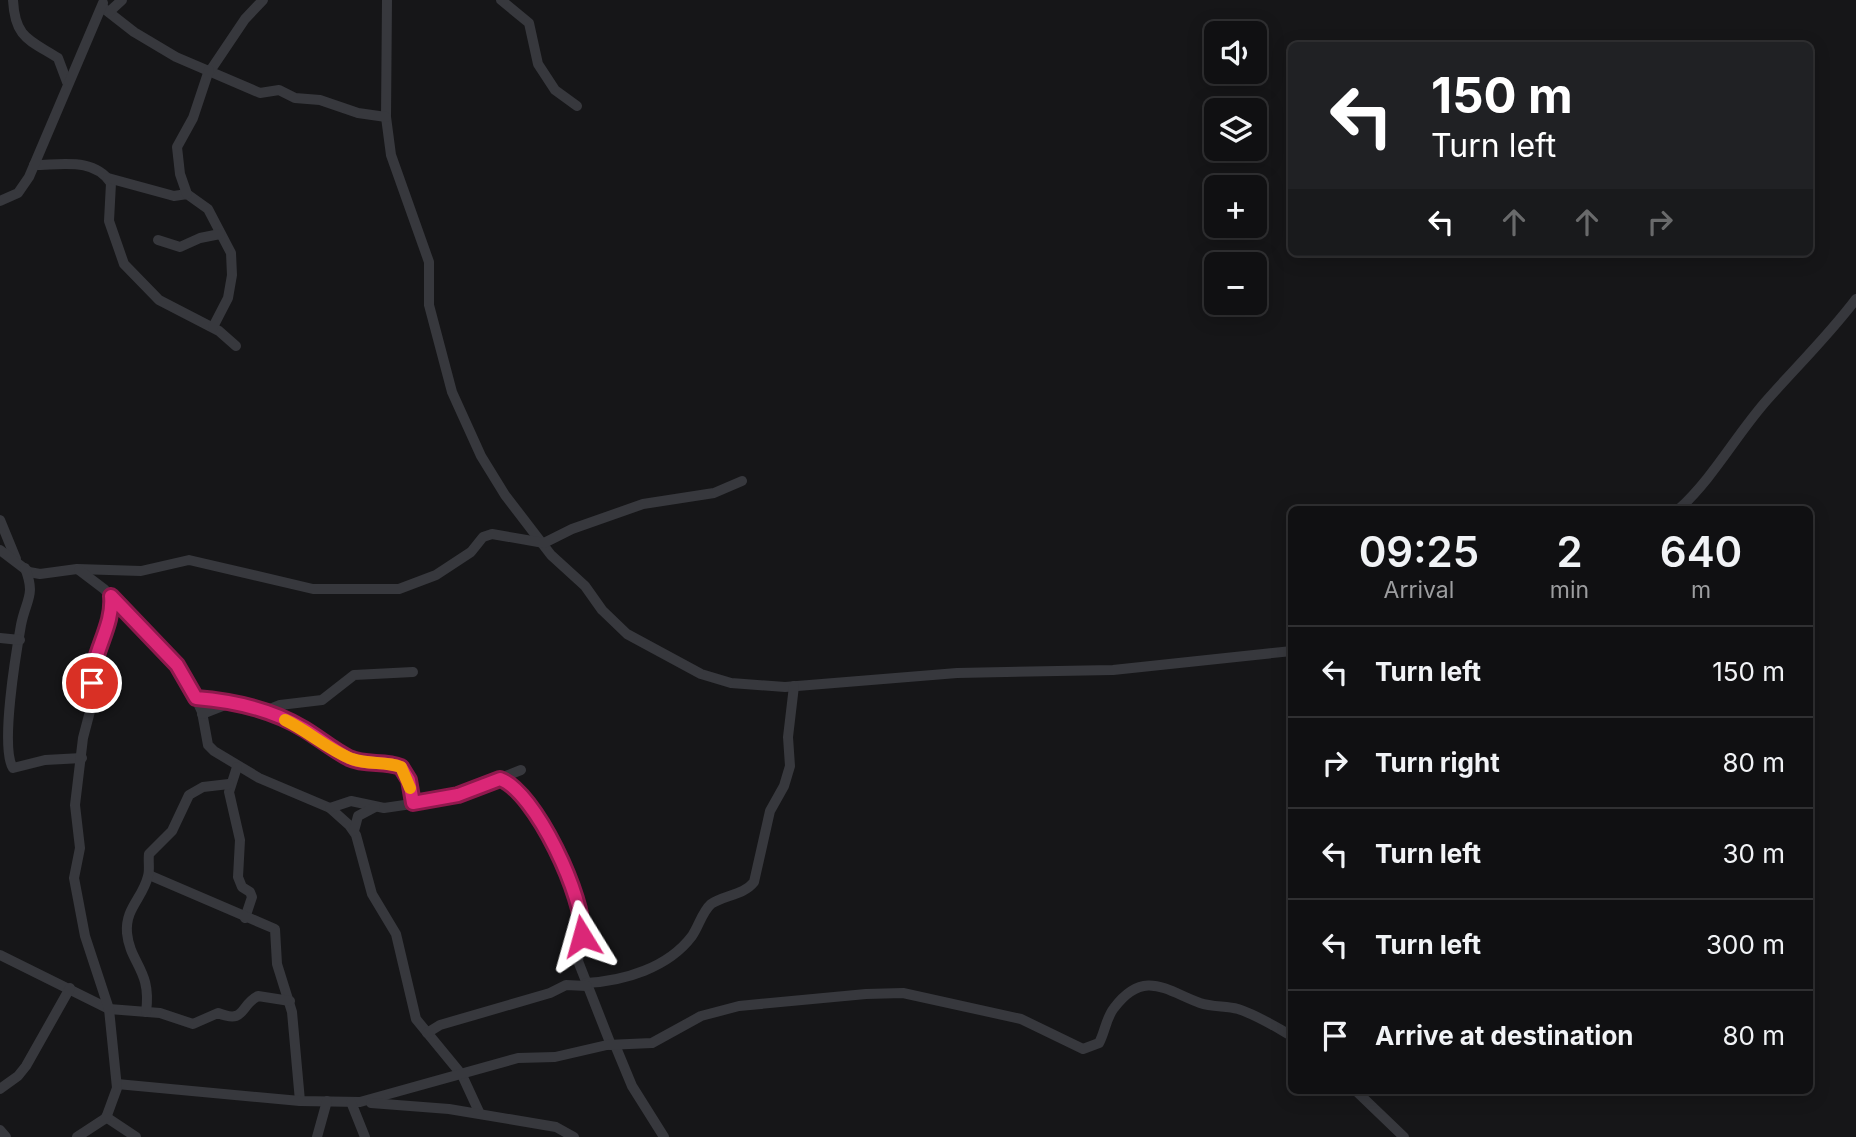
<!DOCTYPE html>
<meta charset="utf-8">
<style>
body{margin:0;font-family:Inter,sans-serif;background:#19191b;color:#f1f3f6;height:100vh;display:flex;flex-direction:column;font-size:26px;white-space:nowrap}
*{box-sizing:border-box;margin:0}
p{font-size:23px;color:#9c9d9f}
.icon{flex:none;width:38px;height:38px;fill:none;stroke:currentColor;stroke-width:2;stroke-linecap:round;stroke-linejoin:round}
.map{position:relative;flex:1;overflow:hidden}
.drawer{position:absolute;left:1288px;top:506px;width:525px;height:588px;display:flex;flex-direction:column;background:#101012;border-radius:10px;box-shadow:0 4px 18px #0003,0 0 0 2px #303032}
.drawer>*{flex:none}
.guide{position:absolute;left:1288px;top:42px;width:525px;height:214px;border-radius:10px;box-shadow:0 4px 18px #0003,0 0 0 2px #303032;background:#202124;color:#fff;overflow:hidden}
.tools{position:absolute;left:1204px;top:21px;display:grid;gap:14px}
.tools a{display:grid;place-items:center;width:63px;height:63px;border-radius:10px;background:#101012;box-shadow:0 4px 18px #0003,0 0 0 2px #303032;font-size:35px}
.pin{position:absolute;display:grid;place-items:center;width:60px;height:60px;color:#fff;margin:-30px;border:4px solid #fff;border-radius:50%;box-shadow:0 2px 7px #0007}
.me{position:absolute;width:77px;margin:-38px;rotate:352deg;stroke-linejoin:round;filter:drop-shadow(0 0 5px #0008)}
.turn{display:flex;align-items:center;gap:24px;height:147px;padding:0 28px;font-size:32px}
.turn .icon{width:91px;height:91px;stroke-width:2.5}
.turn b{display:block;font-size:49px;line-height:60px}
.lanes{display:flex;align-items:center;height:66px;padding:0 28px;background:#0003;justify-content:center;gap:35px;direction:ltr}
.lanes .off{opacity:.35}
.eta{display:flex;justify-content:space-evenly;align-items:center;height:119px;text-align:center}
.eta b{font-size:42px;font-weight:600;line-height:49px}
ul{padding:0;list-style:none}
li{display:flex;align-items:center;gap:21px;height:91px;padding:0 28px;border-top:2px solid #303032}
li div{flex:1}
li b{display:block;font-size:26px}
li em{font-style:normal}
.map>svg:first-child{display:block}
.lines{fill:none;stroke-linecap:round;stroke-linejoin:round}
.minor{stroke:#37383d;stroke-width:10}
.route-casing{stroke:#8e194d;stroke-width:18}
.route{stroke:#db2777;stroke-width:12}
.slow{stroke:#f59e0b;stroke-width:12}
</style>
<div class="map">
<svg width="1856" height="1137" viewBox="0 0 1856 1137">
<rect width="100%" height="100%" fill="#161618"/>
<g class="lines">
<!-- minor -->
<g class="minor">
<path d="M13,0C15,39 30,40 58,58L67,82"/>
<path d="M387,0L386,117L391,155L429,262V305L452,392L481,456L505,495L551,555L585,586L602,610L627,634L701,674L731,683L785,687L957,673L1113,670L1292,651"/>
<path d="M501,0L529,23L538,64L555,90L577,106"/>
<path d="M102,7L134,32L176,57L260,93L279,90L295,98L320,100L358,113L386,117"/>
<path d="M109,12L122,0"/>
<path d="M210,71L245,19L263,0"/>
<path d="M34,165C61,165 94,157 111,183L109,221L124,264L159,300L219,331L236,346"/>
<path d="M108,178L174,196L187,194L208,209L231,253L232,275L228,298L213,327"/>
<path d="M187,194L180,174L177,147L193,118L209,70"/>
<path d="M0,201L18,193L29,177L103,3"/>
<path d="M158,240L180,247L200,238L220,234"/>
<path d="M1679,509C1714,477 1736,435 1767,400C1797,366 1829,335 1856,299"/>
<path d="M0,520L16,559"/>
<path d="M0,550L29,572L40,574L77,569L141,571L189,560L313,589H399L436,575L471,552L483,537L492,534L544,543L572,529L643,504L714,493L742,481"/>
<path d="M25,568C36,596 26,599 21,625C16,653 0,748 13,768L45,760L82,758"/>
<path d="M79,570L104,589L185,675L202,712L208,745L214,751L259,778L330,808L349,825L356,835L372,894L396,934L416,1019L462,1075L480,1114"/>
<path d="M0,638L20,640"/>
<path d="M196,698L260,709L300,726L349,758L401,767L409,781L413,803"/>
<path d="M265,711L280,705L322,700L354,675L413,672"/>
<path d="M202,714L230,703"/>
<path d="M237,767L229,792L240,840L238,877L242,887L250,892L252,897L245,918"/>
<path d="M500,779L522,792L548,834L571,885L583,928L578,961L611,1045"/>
<path d="M330,808L351,801L384,808L446,799L521,770"/>
<path d="M354,831L358,816L375,807"/>
<path d="M149,875L275,929L277,964L292,1012L300,1101"/>
<path d="M0,955L109,1009L160,1013L193,1024L218,1013C246,1024 239,1006 258,996L290,1001"/>
<path d="M586,983C624,981 668,968 692,936C699,926 702,912 711,904C724,895 744,895 754,882L770,811L784,786L790,766L788,737L794,686"/>
<path d="M146,1012C152,970 130,964 127,933C125,908 143,898 148,876C150,870 148,861 149,854L172,831L189,795L203,787L229,784"/>
<path d="M427,1033L440,1025L550,993L566,985L587,986"/>
<path d="M615,1045L632,1086L664,1137"/>
<path d="M117,1084L300,1101L360,1102L518,1058L555,1057L607,1045L652,1043L701,1016L739,1006L866,994L903,993L1021,1019L1083,1049L1099,1043C1105,1032 1106,1018 1114,1008C1144,968 1167,991 1200,1003C1212,1007 1226,1006 1238,1009C1257,1015 1274,1026 1292,1036"/>
<path d="M0,1089L18,1076L26,1066L70,988"/>
<path d="M1355,1090L1404,1137"/>
<path d="M351,1102L365,1137"/>
<path d="M371,1103L449,1109L556,1127L574,1137"/>
<path d="M106,1117L136,1137"/>
<path d="M0,1130L6,1137"/>
<path d="M77,1137L106,1118L117,1088L109,1009L85,936L74,878L80,848L75,805L83,738L94,696L95,656L111,612V596"/>
<path d="M317,1137L327,1101"/>
</g>
</g>
<g class="lines">
<defs>
<path id="route" d="M92,683C92,652 114,626 111,596L177,665L196,698C234,701 271,709 304,729C319,738 333,750 349,758C366,766 384,760 401,767L409,780L413,803L458,795L500,779C535,791 586,900 582,936"/>
</defs>
<!-- route casing -->
<use href="#route" class="route-casing"/>
<!-- route -->
<use href="#route" class="route"/>
<!-- slow -->
<path class="slow" d="M285,720C308,731 329,750 352,759C369,765 385,761 401,767L410,788"/>
</g>
</svg>
<div class="tools">
<a><svg class="icon" aria-label="sound" viewBox="0 0 24 24"><path d="M4 9h4l5-4v14l-5-4H4zM17 9q2 3 0 6"/></svg></a>
<a><svg class="icon" aria-label="layers" viewBox="0 0 24 24"><path d="M12 4l9 5-9 5-9-5zM3 14l9 5 9-5"/></svg></a>
<a>+</a>
<a>−</a>
</div>
<div class="pin" style="left:92px;top:683px;background:#d93025"><svg class="icon" aria-label="arrive" viewBox="0 0 24 24"><path d="M6 21V4h12l-3 4 3 4H6"/></svg></div>
<svg class="me" style="left:582px;top:936px" viewBox="-20 -20 40 40"><path d="M0-17L14 15 0 8-14 15z" fill="#db2777" stroke="#fff" stroke-width="4"/></svg>
<div class="guide">
<div class="turn"><svg class="icon" aria-label="left" viewBox="0 0 24 24"><path d="M17 20v-9H6M10 6l-5 5 5 5"/></svg><div><b>150 m</b>Turn left</div></div>
<div class="lanes"><svg class="icon" aria-label="left" viewBox="0 0 24 24"><path d="M17 20v-9H6M10 6l-5 5 5 5"/></svg><svg class="icon off" aria-label="ahead" viewBox="0 0 24 24"><path d="M12 20V5M6 11l6-6 6 6"/></svg><svg class="icon off" aria-label="ahead" viewBox="0 0 24 24"><path d="M12 20V5M6 11l6-6 6 6"/></svg><svg class="icon off" aria-label="right" viewBox="0 0 24 24"><path d="M7 20v-9h11M14 6l5 5-5 5"/></svg></div>
</div>
<section class="drawer">
<div class="eta">
<div><b>09:25</b><p>Arrival</p></div>
<div><b>2</b><p>min</p></div>
<div><b>640</b><p>m</p></div>
</div>
<ul>
<li><svg class="icon" aria-label="left" viewBox="0 0 24 24"><path d="M17 20v-9H6M10 6l-5 5 5 5"/></svg><div><b>Turn left</b></div><em>150 m</em></li>
<li><svg class="icon" aria-label="right" viewBox="0 0 24 24"><path d="M7 20v-9h11M14 6l5 5-5 5"/></svg><div><b>Turn right</b></div><em>80 m</em></li>
<li><svg class="icon" aria-label="left" viewBox="0 0 24 24"><path d="M17 20v-9H6M10 6l-5 5 5 5"/></svg><div><b>Turn left</b></div><em>30 m</em></li>
<li><svg class="icon" aria-label="left" viewBox="0 0 24 24"><path d="M17 20v-9H6M10 6l-5 5 5 5"/></svg><div><b>Turn left</b></div><em>300 m</em></li>
<li><svg class="icon" aria-label="arrive" viewBox="0 0 24 24"><path d="M6 21V4h12l-3 4 3 4H6"/></svg><div><b>Arrive at destination</b></div><em>80 m</em></li>
</ul>
</section>
</div>
